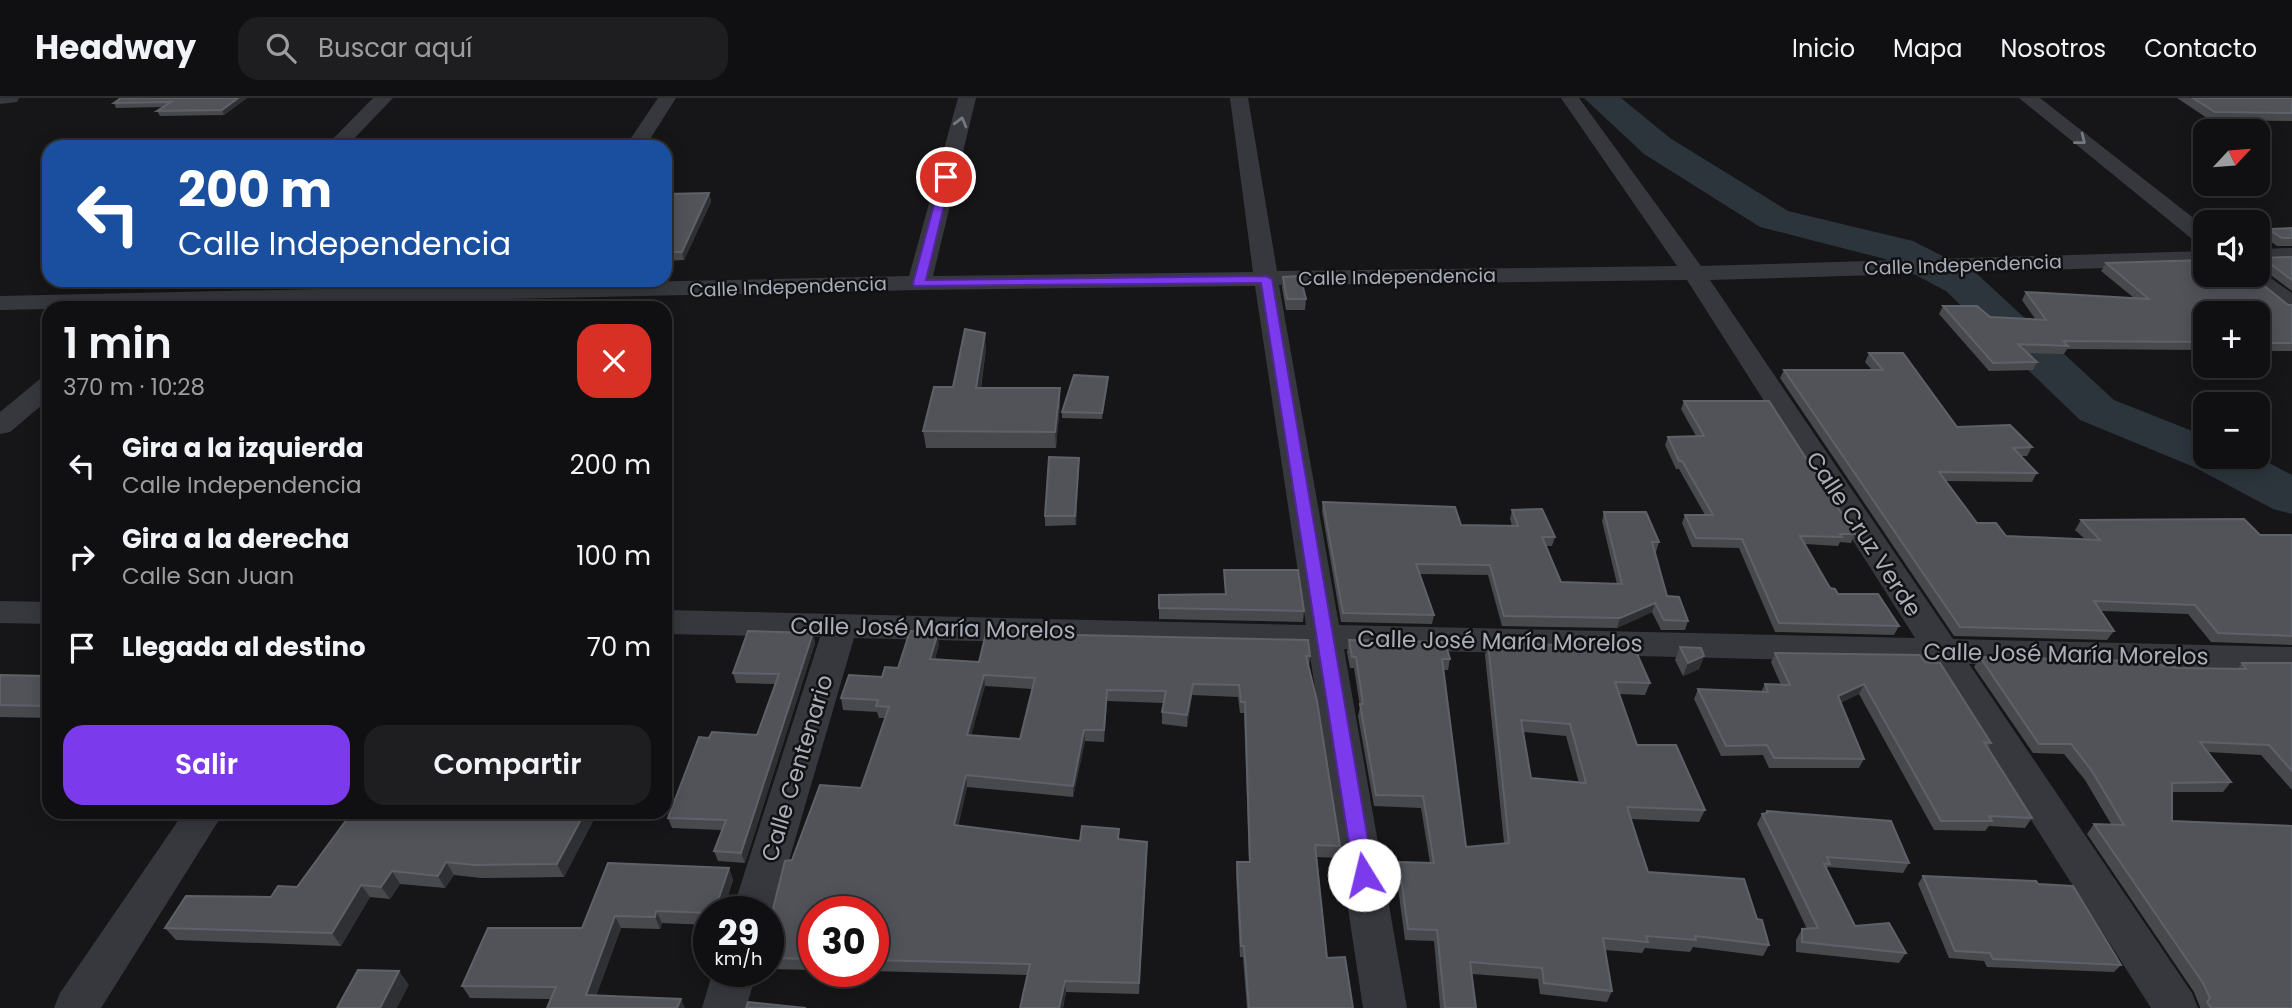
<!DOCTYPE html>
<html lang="es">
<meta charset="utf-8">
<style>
body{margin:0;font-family:Poppins,sans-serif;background:#1e1e20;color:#f1f3f6;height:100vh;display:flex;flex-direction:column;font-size:26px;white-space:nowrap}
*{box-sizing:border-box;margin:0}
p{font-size:23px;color:#9c9d9f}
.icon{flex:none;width:38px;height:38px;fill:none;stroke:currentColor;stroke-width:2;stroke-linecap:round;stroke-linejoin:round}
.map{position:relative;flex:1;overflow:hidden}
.sheet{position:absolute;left:42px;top:203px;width:630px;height:518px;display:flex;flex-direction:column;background:#101012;border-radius:21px;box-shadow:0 4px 18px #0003,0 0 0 2px #303032}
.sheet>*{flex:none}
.banner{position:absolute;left:42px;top:42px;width:630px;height:147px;border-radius:21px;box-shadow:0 4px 18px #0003,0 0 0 2px #303032;background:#1a4fa0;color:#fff;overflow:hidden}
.needle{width:46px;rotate:64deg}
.tools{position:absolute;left:2193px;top:21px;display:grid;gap:14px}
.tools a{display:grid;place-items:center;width:77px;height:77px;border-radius:14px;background:#101012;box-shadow:0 4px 18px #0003,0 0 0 2px #303032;font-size:35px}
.speed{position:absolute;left:693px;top:798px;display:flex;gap:14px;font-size:35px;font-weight:700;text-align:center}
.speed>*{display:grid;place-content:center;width:91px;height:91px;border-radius:50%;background:#101012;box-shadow:0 4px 18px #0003,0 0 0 2px #303032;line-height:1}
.speed small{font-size:18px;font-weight:400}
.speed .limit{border:10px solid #d22;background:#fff;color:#111}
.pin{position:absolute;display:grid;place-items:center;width:60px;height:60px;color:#fff;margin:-30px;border:4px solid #fff;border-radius:50%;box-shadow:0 2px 7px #0007}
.me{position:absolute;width:77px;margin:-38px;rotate:351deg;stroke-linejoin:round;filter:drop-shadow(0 0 5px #0008)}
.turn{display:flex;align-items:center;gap:24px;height:147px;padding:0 21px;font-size:32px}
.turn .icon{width:91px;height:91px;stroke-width:2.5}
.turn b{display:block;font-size:49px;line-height:60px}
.round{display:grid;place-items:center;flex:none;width:74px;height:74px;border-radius:21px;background:#1e1e20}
.overview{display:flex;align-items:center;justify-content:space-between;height:119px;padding:0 21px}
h1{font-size:42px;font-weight:600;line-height:52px}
.action{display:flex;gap:14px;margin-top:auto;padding:14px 21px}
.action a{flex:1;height:80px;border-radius:21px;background:#7c3aed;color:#fff;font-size:28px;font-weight:600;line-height:80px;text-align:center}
.action a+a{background:#1e1e20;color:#f1f3f6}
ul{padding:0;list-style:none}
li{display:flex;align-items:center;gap:21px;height:91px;padding:0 21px}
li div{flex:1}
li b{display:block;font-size:26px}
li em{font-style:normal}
header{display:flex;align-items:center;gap:42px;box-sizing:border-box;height:98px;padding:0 35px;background:#101012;border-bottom:2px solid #303032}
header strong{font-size:33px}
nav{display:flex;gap:38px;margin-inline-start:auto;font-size:24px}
.search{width:490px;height:63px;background:#1e1e20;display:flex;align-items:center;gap:18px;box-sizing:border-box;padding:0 24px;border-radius:21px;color:#9c9d9f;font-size:26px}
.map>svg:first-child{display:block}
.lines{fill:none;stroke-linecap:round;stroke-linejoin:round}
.river{fill:#2c353c;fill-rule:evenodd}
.street{fill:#37383d;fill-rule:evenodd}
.wall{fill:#47494d;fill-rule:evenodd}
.shaded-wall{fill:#2f3033}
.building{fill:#525359;stroke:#5f6168;stroke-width:2;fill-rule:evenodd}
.oneway{stroke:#757881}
.route{fill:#7c3aed;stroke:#51269a;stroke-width:2}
.labels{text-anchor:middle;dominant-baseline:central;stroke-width:5;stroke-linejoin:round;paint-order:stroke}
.far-street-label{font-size:19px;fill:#a8adb8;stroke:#111113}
.street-label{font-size:23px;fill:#a8adb8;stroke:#111113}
</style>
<header>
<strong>Headway</strong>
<div class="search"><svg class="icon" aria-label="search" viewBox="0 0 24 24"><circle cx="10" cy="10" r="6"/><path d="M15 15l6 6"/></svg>Buscar aquí</div>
<nav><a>Inicio</a><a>Mapa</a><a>Nosotros</a><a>Contacto</a></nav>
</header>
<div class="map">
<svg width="2292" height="910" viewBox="0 0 2292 910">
<rect width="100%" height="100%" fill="#161618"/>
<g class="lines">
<!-- river -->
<path class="river" d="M1584,0H1621L1670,40L1788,113L1913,143L1976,175L2114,302L2205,338V359H2258L2292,377V416L2273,411L2194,369L2080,322L1946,193L1885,161L1760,129L1644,56Z"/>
<!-- street -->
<g class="street">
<path d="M0,0H19L17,4L0,6Z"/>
<path d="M373,0H393L346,49H325Z"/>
<path d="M658,0H676L645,49H625Z"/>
<path d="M958,0H976L933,178L1253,174L1230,0H1248L1277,173L1677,168L1561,0H1579L1701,168L2205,153V167L1710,182L1953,541L2292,549V573L1969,566L2192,895L2198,910H2151L1931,565L1344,551L1407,910H1363L1309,551L854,540L774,814L768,826V814H732L820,539L665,536V512L1306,527L1255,188L919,192L0,212V198L909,178ZM1687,182L1915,540L1339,527L1279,187Z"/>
<path d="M2019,0H2040L2205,129V147L2197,145Z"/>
<path d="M2292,150V164L2258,165V151Z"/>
<path d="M2258,171L2292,195V214L2283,212L2240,177H2258Z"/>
<path d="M49,279V301L10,334L0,336V314L40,281Z"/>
<path d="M0,503L49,504V526L0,525Z"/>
<path d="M184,714H224L101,910H54L60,895Z"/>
<path d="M713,873H757L746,910H702Z"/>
</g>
</g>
<!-- wall -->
<g class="wall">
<path d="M121,0H247L224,17L160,18L157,13L163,9L116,10L114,5Z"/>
<path d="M2177,0H2292V23L2210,22Z"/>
<path d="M709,95L711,104L684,162L665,163V96Z"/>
<path d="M2292,130V148H2277L2263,138L2268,131Z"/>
<path d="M2292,159V193L2260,169L2258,171V160Z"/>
<path d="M2106,165L2292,207V253H2258V215H2205V252L2067,251L2064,256L2027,255L2037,264L2033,272L1989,273L1939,216L1943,208L1990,219L2036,222L2022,202L2026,194L2134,200L2101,173Z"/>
<path d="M1283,179L1306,201L1305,212H1286L1282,190Z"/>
<path d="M562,182H608L562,183Z"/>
<path d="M986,251L981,290H1060V306L1056,350H926L923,333L953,289Z"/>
<path d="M1869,255L1957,329L2032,349L2027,358H2021L2037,375L2032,384L1946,383L1977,425L2006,438L2085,441L2075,432L2081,422L2292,538V547L2211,544L2188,516L2101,513L2114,533L2107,542L1954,538L1780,280L1784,272H1872L1865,264Z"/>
<path d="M1108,285L1102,321L1062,320V314Z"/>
<path d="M1684,303L1855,436L1851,445L1840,444L1838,448L1805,446L1830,490L1838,496L1899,528L1894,537L1775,534L1739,450L1692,449L1682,425L1685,417H1705L1679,371H1676L1665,347L1668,339L1696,338L1681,311Z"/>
<path d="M1079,360L1076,427L1045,428V418Z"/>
<path d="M1323,404L1461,427L1512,428L1510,421L1512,412L1555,439L1552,448H1546L1561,484L1617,486L1602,423L1604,414L1659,444L1656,454H1654L1667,498L1688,523L1685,532H1661L1652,514L1617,530L1502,528L1488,477L1419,476L1434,517L1432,526L1341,524L1322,413Z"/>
<path d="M1224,472L1304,513L1303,524L1159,521V497L1225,496Z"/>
<path d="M813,535L815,545L745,765L718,763L714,753L722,732L672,730L668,720L709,640L757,637L776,586L736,585L733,575Z"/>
<path d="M1349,542L1450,561L1448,572H1444L1466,749L1504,745L1485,557L1488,545L1650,585L1645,597L1619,596L1637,647L1705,712L1699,724L1631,721L1648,774L1757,821L1769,847L1763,858L1693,849L1690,854L1645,850L1642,855L1605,852L1612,893L1607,904L1540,896L1538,881L1472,876L1476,910H1440L1434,843L1405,842L1396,775L1399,764L1430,765L1421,710L1374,708L1358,618L1360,609L1354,570H1350L1347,554ZM1523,634L1566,638L1579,685L1531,680Z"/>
<path d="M939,546L935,561L979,564L1310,558L1309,569L1340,748L1338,760L1317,759L1327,860L1353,910H1247L1243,859H1240L1236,776L1237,764H1249L1244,615H1240L1238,599L1192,597L1187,629L1162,626V614L1164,605L1107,603L1104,644L1085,643L1073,699L967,689L958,728L1080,743L1120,741L1147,755L1139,896L1066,894L1063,910H1020L1028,877L869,873H873V814H814V872L768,871V816L772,815L792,762L861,690L885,620H879L877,614L843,612L841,600L882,579ZM985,588L1032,591L1020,641L971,637Z"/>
<path d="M1680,549L1704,558L1699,571L1683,578L1675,562Z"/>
<path d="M1775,555L1925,564L1991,645L1988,650L2032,720L2025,730L1989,728L1985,733L1934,732L1859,596L1840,605L1864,661L1859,670H1769L1763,657L1721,658L1694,601L1698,591L1761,594L1765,586L1781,587L1771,564Z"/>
<path d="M1980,559L2179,570L2237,571L2242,565H2292V692L2261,657L2208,654L2231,684L2223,694H2172V723L2292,910H2200V909L2194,894L2087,736L2094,726H2111L2085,682L2064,656L2033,655L1974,569Z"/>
<path d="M0,577L49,578V620L0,619Z"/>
<path d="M1767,713L1909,765L1903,775L1828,769L1827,771L1855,828L1906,855L1899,865L1796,854V842L1802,831H1807L1757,726L1762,716L1766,715Z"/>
<path d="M543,714H589L593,723L564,779L481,780L454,777L445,790L400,786L390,801L370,799L341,848L176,842L165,830L271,799L297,789L376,719H540Z"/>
<path d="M729,770L733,782L723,814H709V827L662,825L660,831L621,830L596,898L551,901L470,900L462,888L582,830Z"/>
<path d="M1923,778L2038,786L2121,867L2114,874L1987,869L1984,863L1949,860L1918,786Z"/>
</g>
<!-- shaded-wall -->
<g class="shaded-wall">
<path d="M238,0H247L224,17L222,12Z"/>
<path d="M709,95L711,104L684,162L682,154Z"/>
<path d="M985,235L986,251L978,306L976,290Z"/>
<path d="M1108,279V285L1102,321V315Z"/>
<path d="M1060,290V306L1056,350L1055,334Z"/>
<path d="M1079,360V369L1076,427L1075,418Z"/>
<path d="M1655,505L1652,514L1617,530L1620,520Z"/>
<path d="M813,535L815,545L745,765L741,755Z"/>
<path d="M938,535L939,546L932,572L930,561Z"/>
<path d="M1704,558L1699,571L1683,578L1688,565Z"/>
<path d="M984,577L985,588L968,648L967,637Z"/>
<path d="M1193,586L1192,597L1187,629V617Z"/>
<path d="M1864,586L1859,596L1833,608L1838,598Z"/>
<path d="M1107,592V603L1104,644V632Z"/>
<path d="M1084,632L1085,643L1073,699V688Z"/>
<path d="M966,677L967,689L956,739L954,727Z"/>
<path d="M579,714H589L593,723L564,779L557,766Z"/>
<path d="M1147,744V755L1139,896V885Z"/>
<path d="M446,764L454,777L445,790L438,778Z"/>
<path d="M729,770L733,782L723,814H714Z"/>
<path d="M392,773L400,786L390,801L381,789Z"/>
<path d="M361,787L370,799L341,848L332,835Z"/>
<path d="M656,813L662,825L660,831L655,819Z"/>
<path d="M615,818L621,830L592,909L586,897Z"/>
<path d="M399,873L409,887L397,910H380Z"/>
<path d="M1065,883L1066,894L1063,910H1059Z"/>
<path d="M681,901L685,910H677Z"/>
</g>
<!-- building -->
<g class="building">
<path d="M121,0H238L222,12L157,13L171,4L114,5Z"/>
<path d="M2193,0H2292V15L2215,14Z"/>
<path d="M709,95L682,154H665V96Z"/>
<path d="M2292,130V140H2282L2268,131Z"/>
<path d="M2292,159V182L2264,161L2261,162L2260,167H2258V160Z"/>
<path d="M2205,162V177H2251L2288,207H2292V245H2258V215H2205V244L2063,243L2068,248L2018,246L2037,264L1993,265L1943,208H1977L1990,219L2046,222L2026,194L2149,201L2106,165Z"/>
<path d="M1300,178L1306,201H1287L1283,179Z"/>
<path d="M965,231L985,235L976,290H1060L1055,334L923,333L934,289H953Z"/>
<path d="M1869,255H1903L1957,329L2010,327L2032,349L2013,350L2037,375L1939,374L1977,425H1996L2006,438L2100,442L2081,422L2244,421L2260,437H2292V538L2218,535L2195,507L2094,503L2114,533L1960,529L1784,272H1883Z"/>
<path d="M1074,277L1108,279L1102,315L1062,314Z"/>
<path d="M1684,303H1769L1855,436H1840L1842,439L1800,438L1830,490L1835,491L1838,496H1878L1899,528L1779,525L1742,441L1696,440L1685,417H1713L1682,363H1679L1668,339L1704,338Z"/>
<path d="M1049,359L1079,360L1075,418H1045Z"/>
<path d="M1323,404L1455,409L1461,427L1518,428L1512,412L1542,411L1555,439H1542L1561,484L1622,486L1604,414H1646L1659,444H1652L1667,498L1679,499L1688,523L1664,522L1655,505L1620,520L1504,518L1490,467L1416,466L1434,517L1343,515Z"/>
<path d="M1224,472H1298L1304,513L1159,510V497L1226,496Z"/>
<path d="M748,533L813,535L741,755L714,753L726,722L668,720L699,639L709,640L712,634L757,637L779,576L733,575Z"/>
<path d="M910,533L938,535L930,561L979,564L986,535L1308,542L1310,558H1306L1317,603L1340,748L1315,747L1327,860L1345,859L1353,910H1249L1244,848H1241L1237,764H1250L1245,604H1241L1239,587L1193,586L1187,617L1162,614L1166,593L1107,592L1104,632H1084L1073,688L966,677L954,727L1080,743L1082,728L1119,731L1118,741L1147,744L1139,885L1065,883L1059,910H1020L1030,866L873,862V814H814V861L768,860V816L772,815L785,763L792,762L820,687L861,690L889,609L876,608L878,602L841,600L849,577L882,579L885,569L898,570ZM984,577L1035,580L1020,641L967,637Z"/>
<path d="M1349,542L1445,544L1450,561H1442L1466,749L1509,745L1488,545L1634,549L1650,585L1615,584L1637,647H1676L1705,712L1627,709L1648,774L1744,781L1757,821L1762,822L1769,847L1695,838L1696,842L1646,838L1648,844L1603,840L1612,893L1544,885L1542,870L1470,864L1476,910H1445L1437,832L1408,831L1399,764L1434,765L1423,698L1376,697L1360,606H1363L1356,559H1352ZM1521,622L1570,626L1586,685L1531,680Z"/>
<path d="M1680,549L1701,550L1704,558L1688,565Z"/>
<path d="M1775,555L1920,557L1925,564L1940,565L1991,645L1984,644L2032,720L1989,718L1992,723H1941L1864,586L1838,598L1864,661L1774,660L1767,647L1726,648L1698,591L1768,594L1765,586L1790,587Z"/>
<path d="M1980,559L2133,563L2179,570L2246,571L2242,565H2292V673L2269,647L2200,644L2231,684L2172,685V723L2292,728V910H2211L2207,904L2210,900L2203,885L2094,726L2124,727L2092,673L2071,646H2039Z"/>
<path d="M0,577L49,578V608L0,607Z"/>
<path d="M1767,713L1891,723L1909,765L1827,759L1830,766H1824L1855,828L1889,825L1906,855L1802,844V831L1818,830L1762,716L1767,715Z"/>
<path d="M379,714H484L540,719L543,714H585L557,766L474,767L446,764L438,778L392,773L381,789L361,787L332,835L165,830L186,798L271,799L278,788L297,789L350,717L376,719Z"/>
<path d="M608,765L729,770L714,814H709V815L656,813L655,819L615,818L586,897L681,901L677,910H547L556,889L462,888L488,830H582Z"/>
<path d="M1923,778L2036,783L2038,786L2073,788L2121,867L1993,861L1990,855L1955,853Z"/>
<path d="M358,872L399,873L380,910H337Z"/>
<path d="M748,904L806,910H746Z"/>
</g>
<!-- one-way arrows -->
<defs><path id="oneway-chevron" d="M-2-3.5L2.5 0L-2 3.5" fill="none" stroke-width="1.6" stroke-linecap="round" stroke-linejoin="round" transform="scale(1.75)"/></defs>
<g class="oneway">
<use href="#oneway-chevron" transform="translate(961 24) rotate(-75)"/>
<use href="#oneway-chevron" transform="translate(2081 42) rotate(38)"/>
</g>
<!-- route -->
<path class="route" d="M942,77L951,79L926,182L1266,178L1272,181L1374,777L1371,783L1364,786L1357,783L1354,777L1261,185L914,188L913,185Z"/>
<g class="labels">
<!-- far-street labels -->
<g class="far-street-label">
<text transform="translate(1963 167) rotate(-2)">Calle Independencia</text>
<text transform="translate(1397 179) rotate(-1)">Calle Independencia</text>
<text transform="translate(788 189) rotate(-2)">Calle Independencia</text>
</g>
<!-- street labels -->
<g class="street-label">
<text transform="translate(1864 436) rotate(57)">Calle Cruz Verde</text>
<text transform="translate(933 530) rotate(1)">Calle José María Morelos</text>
<text transform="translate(1500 543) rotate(1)">Calle José María Morelos</text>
<text transform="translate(2066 556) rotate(1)">Calle José María Morelos</text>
<text transform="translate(797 670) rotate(-73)">Calle Centenario</text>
</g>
</g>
</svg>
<div class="tools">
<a><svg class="needle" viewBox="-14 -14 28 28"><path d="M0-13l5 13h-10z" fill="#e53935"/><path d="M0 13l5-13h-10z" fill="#9c9d9f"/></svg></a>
<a><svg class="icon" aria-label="sound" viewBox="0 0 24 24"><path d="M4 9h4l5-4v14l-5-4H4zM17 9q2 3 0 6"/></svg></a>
<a>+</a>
<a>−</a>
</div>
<div class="speed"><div>29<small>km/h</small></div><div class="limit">30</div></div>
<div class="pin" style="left:946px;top:79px;background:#d93025"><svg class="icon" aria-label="arrive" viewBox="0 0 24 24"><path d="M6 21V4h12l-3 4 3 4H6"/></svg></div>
<svg class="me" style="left:1364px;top:777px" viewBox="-20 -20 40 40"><circle r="19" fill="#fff"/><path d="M0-13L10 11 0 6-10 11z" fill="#7c3aed"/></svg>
<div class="banner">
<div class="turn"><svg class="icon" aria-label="left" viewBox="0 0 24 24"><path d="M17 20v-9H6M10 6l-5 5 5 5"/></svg><div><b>200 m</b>Calle Independencia</div></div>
</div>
<section class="sheet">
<div class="overview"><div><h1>1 min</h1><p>370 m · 10:28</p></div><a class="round" style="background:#d93025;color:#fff"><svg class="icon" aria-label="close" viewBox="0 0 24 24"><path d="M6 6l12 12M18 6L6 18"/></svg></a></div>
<ul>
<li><svg class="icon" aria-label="left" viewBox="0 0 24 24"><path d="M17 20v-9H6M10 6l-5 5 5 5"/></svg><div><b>Gira a la izquierda</b><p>Calle Independencia</p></div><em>200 m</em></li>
<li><svg class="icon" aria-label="right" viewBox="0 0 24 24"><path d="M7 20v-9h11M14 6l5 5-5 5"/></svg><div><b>Gira a la derecha</b><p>Calle San Juan</p></div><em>100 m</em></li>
<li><svg class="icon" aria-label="arrive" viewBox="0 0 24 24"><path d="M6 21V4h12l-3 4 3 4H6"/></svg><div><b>Llegada al destino</b></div><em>70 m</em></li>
</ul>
<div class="action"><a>Salir</a><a>Compartir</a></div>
</section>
</div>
